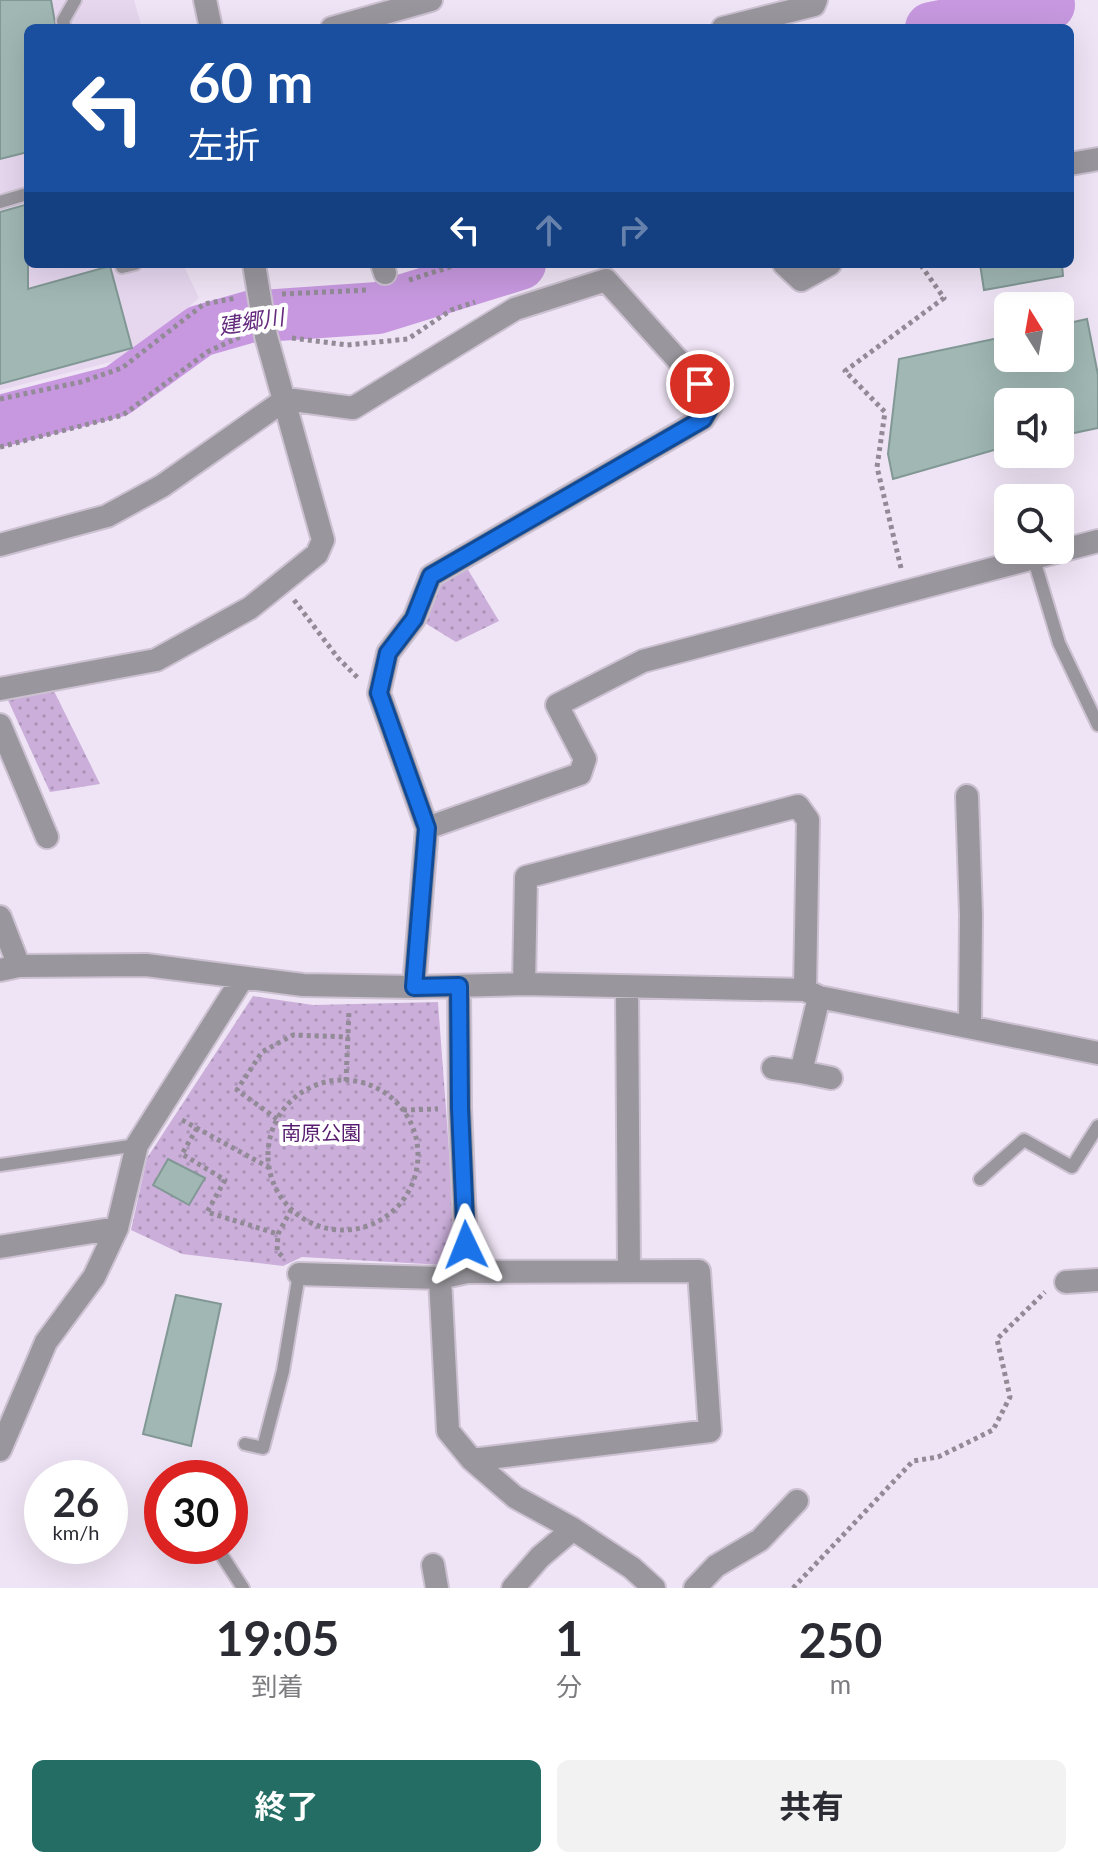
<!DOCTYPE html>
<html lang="ja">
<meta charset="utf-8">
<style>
body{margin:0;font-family:Lato,"Noto Sans JP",sans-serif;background:#f2f2f3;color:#2b2b33;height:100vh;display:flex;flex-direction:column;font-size:30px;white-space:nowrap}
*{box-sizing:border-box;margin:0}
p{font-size:26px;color:#7c7c81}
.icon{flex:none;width:44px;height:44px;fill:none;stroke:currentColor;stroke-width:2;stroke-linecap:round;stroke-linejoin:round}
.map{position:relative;height:1588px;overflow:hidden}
.drawer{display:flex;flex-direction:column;background:#fff;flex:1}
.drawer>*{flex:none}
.guide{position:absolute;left:24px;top:24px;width:1050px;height:244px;border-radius:12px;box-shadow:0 8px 32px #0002;background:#1a4fa0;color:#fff;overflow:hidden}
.needle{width:52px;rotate:349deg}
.tools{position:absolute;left:994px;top:292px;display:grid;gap:16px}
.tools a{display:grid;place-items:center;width:80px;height:80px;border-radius:12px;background:#fff;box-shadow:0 8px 32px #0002;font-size:40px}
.speed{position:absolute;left:24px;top:1460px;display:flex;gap:16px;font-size:40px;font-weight:700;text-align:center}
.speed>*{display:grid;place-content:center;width:104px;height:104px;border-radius:50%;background:#fff;box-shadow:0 8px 32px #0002;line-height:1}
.speed small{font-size:20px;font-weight:400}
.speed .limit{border:12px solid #d22;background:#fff;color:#111}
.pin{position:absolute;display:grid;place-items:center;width:68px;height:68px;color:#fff;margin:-34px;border:4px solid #fff;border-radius:50%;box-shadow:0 2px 8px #0007}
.me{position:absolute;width:88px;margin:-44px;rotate:358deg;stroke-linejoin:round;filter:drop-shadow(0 0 6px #0008)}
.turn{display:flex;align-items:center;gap:28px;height:168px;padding:0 32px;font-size:36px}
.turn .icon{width:104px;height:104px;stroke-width:2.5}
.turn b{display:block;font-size:56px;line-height:68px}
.lanes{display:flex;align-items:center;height:76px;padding:0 32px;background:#0003;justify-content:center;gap:40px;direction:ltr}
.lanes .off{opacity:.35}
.eta{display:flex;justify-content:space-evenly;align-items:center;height:136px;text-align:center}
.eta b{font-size:48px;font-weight:700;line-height:56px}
.button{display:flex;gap:16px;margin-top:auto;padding:16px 32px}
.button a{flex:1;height:92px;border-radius:12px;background:#236d65;color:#fff;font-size:32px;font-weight:700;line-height:92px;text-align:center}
.button a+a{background:#f2f2f3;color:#2b2b33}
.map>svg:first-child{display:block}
.built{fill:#e6d7ef}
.park{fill:url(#park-dots)}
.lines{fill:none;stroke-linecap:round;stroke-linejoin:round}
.river{stroke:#c798df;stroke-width:52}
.building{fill:#a0b7b3;stroke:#829895;stroke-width:2}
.service-casing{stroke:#cbc1d1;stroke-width:16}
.minor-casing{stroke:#cbc1d1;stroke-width:26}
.path{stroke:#928a96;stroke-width:5;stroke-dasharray:4 4;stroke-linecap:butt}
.service{stroke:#9a969d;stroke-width:12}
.minor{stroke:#9a969d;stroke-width:22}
.route-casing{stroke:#114b97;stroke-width:20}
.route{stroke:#1a73e8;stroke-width:14}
.labels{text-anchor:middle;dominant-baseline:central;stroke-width:8;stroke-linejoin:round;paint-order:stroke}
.park-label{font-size:20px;fill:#571c6f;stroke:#fff}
.water-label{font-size:22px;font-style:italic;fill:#642b7e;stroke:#fff}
</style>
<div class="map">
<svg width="1098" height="1588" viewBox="0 0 1098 1588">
<defs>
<pattern id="park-dots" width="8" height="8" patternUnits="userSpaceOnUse" patternTransform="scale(2)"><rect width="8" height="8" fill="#cbafda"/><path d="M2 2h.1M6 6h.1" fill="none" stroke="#ad95ba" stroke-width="1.8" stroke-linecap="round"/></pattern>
</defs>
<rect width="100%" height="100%" fill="#efe4f5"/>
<!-- built -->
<path class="built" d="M0,0H134L142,28H28V264H183L199,298L139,351L119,360L0,390Z"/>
<!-- park -->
<path class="park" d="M467,568L499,621L456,642L425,623L438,584Z
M53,689L100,784L50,792L7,698Z
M253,996L313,1005L438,1002L457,1257L443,1265L302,1257L283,1266L182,1254L131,1230L147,1158Z"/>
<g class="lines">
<!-- river -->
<path class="river" d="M931,28L1049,5
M0,421L117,391L200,331L249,317L378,308L520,264"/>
</g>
<!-- building -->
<path class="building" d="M0,0H51L56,28H28V152L0,159Z
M28,204V289L110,266L132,348L0,384V212Z
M980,264H1062L1063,276L984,290Z
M1087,319L1098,375V428L1060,436V402H1008V446L893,479L888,454L899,359L1008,336V358H1060V325Z
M168,1159L205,1178L189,1205L153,1185Z
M176,1295L221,1304L191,1446L143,1434Z"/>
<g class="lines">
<defs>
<path id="service" d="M65,28L63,21L75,0
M0,202L27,194
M122,267L135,264
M1034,560L1059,643L1098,725
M0,1165L137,1145
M980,1179L1024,1140L1072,1167L1098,1126
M245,1444L263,1448L283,1371L299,1274
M221,1554L243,1588"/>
<path id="minor" d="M205,0L211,28
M332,28L431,0
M723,28L814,5L816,0
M1070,164L1098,159
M382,264L385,273
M784,264L801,280L830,264
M0,545L107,516L162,486L286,399L353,408L515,309L606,280L714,400L703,419L431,576L414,619L388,653L379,693L427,828L414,987
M0,689L156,660L250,608L317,554L323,540L266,336L254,264
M0,725L47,837
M967,796L971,915L970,1026
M427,828L580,774L585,759L557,705L643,661L1098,541
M0,917L19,966
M0,970L19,966L146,965L303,985L414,987L524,984L805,990L819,997L1098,1053
M524,984L526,877L798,806L808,820L805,990
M459,986L460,1108L467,1272
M627,987L629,1271
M819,997L801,1072L831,1078
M773,1068L801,1072
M0,1247L117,1228
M299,1274L440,1278L467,1272L699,1271L710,1431L472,1460L448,1431L440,1278
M1066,1282L1098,1280
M0,1450L46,1342L94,1277L117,1228L137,1145L242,979
M472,1460L515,1497L573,1529L632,1568L654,1588
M433,1565L437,1588
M513,1588L540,1557L573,1529
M695,1588L716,1566L760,1540L797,1501"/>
</defs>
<!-- service casing -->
<use href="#service" class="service-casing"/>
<!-- minor casing -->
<use href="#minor" class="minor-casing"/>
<!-- path -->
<path class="path" d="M409,280L459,264
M282,294L368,290
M292,338L347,345L408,339L451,310L475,302
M0,399L81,382L122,368L204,304L237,298
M0,447L123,415L207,352L242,336
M901,568L877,467L885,412L845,371L944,298L920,264
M294,600L338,658L359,679
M268 1155a75 75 0 1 1 150 0a75 75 0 1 1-150 0Z
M346,1081L349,1010
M403,1110L438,1109
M277,1119L237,1090L262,1052L293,1035L349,1037
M182,1120L268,1167
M197,1128L182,1154L225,1180L207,1212L278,1234
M282,1256L277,1251L278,1234L291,1210
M793,1588L913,1461L938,1457L993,1430L1010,1397L997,1339L1045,1292"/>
<!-- service -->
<use href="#service" class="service"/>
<!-- minor -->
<use href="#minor" class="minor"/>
</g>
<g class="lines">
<defs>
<path id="route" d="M466,1245L460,1108L459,986L414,987L427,828L379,693L388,653L414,619L431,576L703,419L714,400L700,384"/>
</defs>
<!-- route casing -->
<use href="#route" class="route-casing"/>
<!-- route -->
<use href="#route" class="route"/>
</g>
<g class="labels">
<!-- park labels -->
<g class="park-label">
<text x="321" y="1132">南原公園</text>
</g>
<!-- water labels -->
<g class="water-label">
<text transform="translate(251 321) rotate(-9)">建郷川</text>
</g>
</g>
</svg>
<div class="tools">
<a><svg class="needle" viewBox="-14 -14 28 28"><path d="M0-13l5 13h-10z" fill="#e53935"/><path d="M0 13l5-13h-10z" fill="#7c7c81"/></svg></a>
<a><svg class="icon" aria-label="sound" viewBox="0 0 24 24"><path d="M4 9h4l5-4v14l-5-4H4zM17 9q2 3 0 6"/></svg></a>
<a><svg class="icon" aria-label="search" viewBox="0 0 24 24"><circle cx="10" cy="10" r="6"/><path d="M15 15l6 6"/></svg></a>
</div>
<div class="speed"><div>26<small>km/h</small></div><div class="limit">30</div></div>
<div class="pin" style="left:700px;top:384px;background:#d93025"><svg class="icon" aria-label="arrive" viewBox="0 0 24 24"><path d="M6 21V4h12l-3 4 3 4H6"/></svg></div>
<svg class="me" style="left:466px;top:1245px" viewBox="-20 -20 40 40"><path d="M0-17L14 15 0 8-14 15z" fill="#1a73e8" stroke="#fff" stroke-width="4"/></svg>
<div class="guide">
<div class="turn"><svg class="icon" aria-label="left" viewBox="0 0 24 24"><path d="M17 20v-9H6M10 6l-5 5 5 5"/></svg><div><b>60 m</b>左折</div></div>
<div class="lanes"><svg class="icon" aria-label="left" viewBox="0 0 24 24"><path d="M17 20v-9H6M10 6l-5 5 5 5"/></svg><svg class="icon off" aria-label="ahead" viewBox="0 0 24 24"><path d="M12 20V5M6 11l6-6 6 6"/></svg><svg class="icon off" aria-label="right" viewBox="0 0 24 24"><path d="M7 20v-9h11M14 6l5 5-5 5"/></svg></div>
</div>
</div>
<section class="drawer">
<div class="eta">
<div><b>19:05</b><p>到着</p></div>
<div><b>1</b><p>分</p></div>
<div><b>250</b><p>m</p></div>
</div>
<div class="button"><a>終了</a><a>共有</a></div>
</section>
